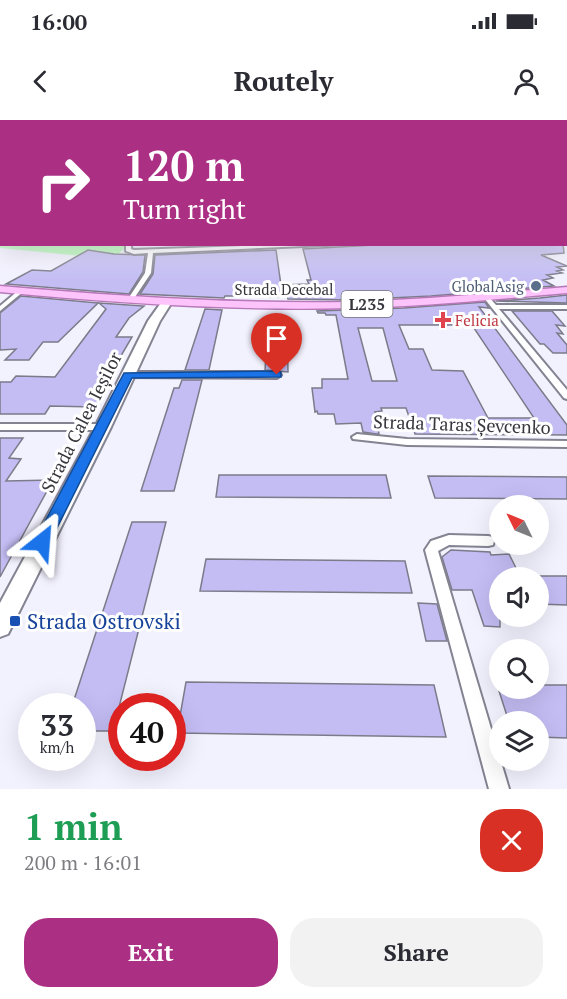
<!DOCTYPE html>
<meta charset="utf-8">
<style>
body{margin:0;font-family:"PT Serif",serif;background:#f2f2f3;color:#2b2b33;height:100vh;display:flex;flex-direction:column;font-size:22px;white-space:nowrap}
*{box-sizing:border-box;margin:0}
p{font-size:20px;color:#7c7c81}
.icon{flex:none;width:33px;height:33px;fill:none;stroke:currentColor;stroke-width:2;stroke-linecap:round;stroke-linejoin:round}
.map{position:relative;height:669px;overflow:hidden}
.sheet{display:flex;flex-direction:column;background:#fff;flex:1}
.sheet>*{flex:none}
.guide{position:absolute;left:0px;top:0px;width:567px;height:126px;box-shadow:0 6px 24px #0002;background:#ab3084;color:#fff;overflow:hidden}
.needle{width:39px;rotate:313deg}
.controls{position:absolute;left:489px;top:375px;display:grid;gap:12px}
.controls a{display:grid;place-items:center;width:60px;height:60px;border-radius:50%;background:#fff;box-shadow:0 6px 24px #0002;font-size:30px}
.speed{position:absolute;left:18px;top:573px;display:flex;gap:12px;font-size:30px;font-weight:700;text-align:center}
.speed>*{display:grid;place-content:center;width:78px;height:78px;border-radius:50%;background:#fff;box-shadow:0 6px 24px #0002;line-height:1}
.speed small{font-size:15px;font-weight:400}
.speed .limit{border:9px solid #d22;background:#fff;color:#111}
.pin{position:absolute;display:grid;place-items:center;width:51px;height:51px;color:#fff;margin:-62px -26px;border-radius:50% 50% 50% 0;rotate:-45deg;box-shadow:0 0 6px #0007}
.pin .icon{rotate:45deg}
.me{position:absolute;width:66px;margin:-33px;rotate:28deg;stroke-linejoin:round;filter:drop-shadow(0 0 4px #0008)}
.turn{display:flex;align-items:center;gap:21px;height:126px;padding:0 24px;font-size:27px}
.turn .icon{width:78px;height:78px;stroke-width:2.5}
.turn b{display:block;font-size:42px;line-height:51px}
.round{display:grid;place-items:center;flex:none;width:63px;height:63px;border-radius:24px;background:#f2f2f3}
.head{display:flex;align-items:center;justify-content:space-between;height:102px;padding:0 24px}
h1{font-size:36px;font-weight:600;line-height:45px;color:#1e9e55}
.cta{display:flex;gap:12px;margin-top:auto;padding:12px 24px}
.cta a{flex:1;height:69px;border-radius:24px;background:#ab3084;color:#fff;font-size:24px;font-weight:600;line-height:69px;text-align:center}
.cta a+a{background:#f2f2f3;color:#2b2b33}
.status{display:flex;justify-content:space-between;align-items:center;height:42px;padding:0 30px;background:#fff;direction:ltr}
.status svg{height:16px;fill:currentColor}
header{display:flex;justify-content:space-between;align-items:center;height:78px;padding:0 24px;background:#fff;font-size:27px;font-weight:600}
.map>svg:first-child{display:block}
.green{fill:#b3f9b4}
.building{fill:#c3bdf4;stroke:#7c7b89;stroke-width:1.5;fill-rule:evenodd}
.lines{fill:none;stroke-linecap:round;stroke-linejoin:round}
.street-casing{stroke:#848391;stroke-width:4}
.secondary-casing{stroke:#848391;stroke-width:4}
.primary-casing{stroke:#b679b8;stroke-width:3}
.street{fill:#fff;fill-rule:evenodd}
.secondary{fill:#fff;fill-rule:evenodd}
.primary{fill:#fdc4fc;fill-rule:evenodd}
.route{fill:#1a73e8;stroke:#114b97;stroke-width:1.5}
.service-dot{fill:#5c6f8a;stroke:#fff;stroke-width:2}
.health-dot{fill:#e0444e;stroke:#fff;stroke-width:2}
.transit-dot{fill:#1a4fb4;stroke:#fff;stroke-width:2}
.labels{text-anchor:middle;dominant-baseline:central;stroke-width:6;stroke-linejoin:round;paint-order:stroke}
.far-service-label{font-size:15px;fill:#4e5e75;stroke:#fff;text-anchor:end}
.far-street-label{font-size:15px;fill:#37363d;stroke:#fff}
.far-health-label{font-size:15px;fill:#be3a42;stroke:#fff;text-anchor:start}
.shield{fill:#fff;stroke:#737277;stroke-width:1.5}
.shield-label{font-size:16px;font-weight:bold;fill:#37363d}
.street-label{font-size:18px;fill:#37363d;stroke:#fff}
.near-transit-label{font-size:21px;fill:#164399;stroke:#fff;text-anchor:start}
</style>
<div class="status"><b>16:00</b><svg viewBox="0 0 49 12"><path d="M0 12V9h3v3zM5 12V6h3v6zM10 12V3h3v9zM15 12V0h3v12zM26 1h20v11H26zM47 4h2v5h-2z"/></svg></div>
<header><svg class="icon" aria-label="back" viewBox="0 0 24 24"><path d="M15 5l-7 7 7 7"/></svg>Routely<svg class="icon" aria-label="person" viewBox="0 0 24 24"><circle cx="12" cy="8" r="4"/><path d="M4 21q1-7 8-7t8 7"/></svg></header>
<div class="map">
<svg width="567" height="669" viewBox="0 0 567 669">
<rect width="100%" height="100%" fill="#f2f1fe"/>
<!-- green -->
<path class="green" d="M0,68L2,124H126V127L113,139L0,128Z"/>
<!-- building -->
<path class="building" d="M393,124H563L564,133L541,135L567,146L557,147L563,150L557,151L562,153L547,155L553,158L543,160L554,166L431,176L349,180L288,179L287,176L267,177L266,168L245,169L244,176H225L224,178L140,174L153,154L155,135L276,130L281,165L309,164L307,160H311L303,129Z
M88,130L114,134L145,135L143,152L129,174L6,164L32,150L51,151Z
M567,175V183L496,181L540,178Z
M21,176L98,183L58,222H43L29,240H5L16,229L0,230V193Z
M485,182L489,188L479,187L567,305V315L415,314L406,288H381L382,291L375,292L379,314H376L363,312L361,303L336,304L334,294H318L317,291L315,292L312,268H322V259H348L336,195H326L325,193H318L317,191L404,188ZM399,205H472L534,298H488L463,251L432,250L423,229H409ZM358,208H383L397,261H372Z
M99,183L144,186L129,198L116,217H132L108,258H110L95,287L50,286L45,294H0V262H11L16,256L55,257L106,189Z
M205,189L222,190L209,250H185Z
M512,191H552L565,206L556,205L563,214L557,213L567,225V233H553L544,224H540Z
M268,204H287L288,252L265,250Z
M182,260H202L174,371H141L174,268H179Z
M0,318H23L9,338L21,339L6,361L53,360L0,457Z
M219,355H386L391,378L216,377Z
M428,356L567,357V379L435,378Z
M132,402H166L113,611H82V586H72Z
M451,430L490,432L491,435L509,434L521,458H500V507L484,506L472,470H452L442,437Z
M206,439L405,441L412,473L200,471Z
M538,456H567V485L538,484Z
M418,483L437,484L447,521H426Z
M186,562L434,565L446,617L177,613Z
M538,565H567V618L538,617V602H509L498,568H538Z"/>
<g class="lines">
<defs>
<path id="street" d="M566,68H567V70H566Z
M126,124H131V129L134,130L293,124H349L153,133L151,153L133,180L131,181L128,179L145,153L148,133L134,134L126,131Z
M19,170L24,171L0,191V186Z
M484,176H488L496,185H567V189H499L567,270V279L564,278L484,178Z
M128,252H277L281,255L277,258L125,257V253Z
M0,304H103L108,307L103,310H0Z
M357,314L407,319L567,321V327L407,325L353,319L352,317Z
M449,415L488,416L493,417L494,421L493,425L488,426L449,425L438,431L509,669H489L425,430L431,421Z"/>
<path id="secondary" d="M163,180L172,182L160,201L111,307L8,514L0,517V483L95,307L148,201Z"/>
<path id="primary" d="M0,166C116,176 233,184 349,182C422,180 495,173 567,167V173C495,179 422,187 349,188C233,191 116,183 0,172Z"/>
</defs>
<!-- street casing -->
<use href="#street" class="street-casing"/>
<!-- secondary casing -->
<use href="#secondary" class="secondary-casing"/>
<!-- primary casing -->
<use href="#primary" class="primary-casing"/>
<!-- street -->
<use href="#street" class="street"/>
<!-- secondary -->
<use href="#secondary" class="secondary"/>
<!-- primary -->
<use href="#primary" class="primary"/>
</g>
<!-- sky -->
<linearGradient id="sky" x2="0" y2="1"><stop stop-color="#95c7ee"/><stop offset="0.42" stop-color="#f9f9ff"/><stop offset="1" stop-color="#f9f9ff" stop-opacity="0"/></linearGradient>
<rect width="567" height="161" fill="url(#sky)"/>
<!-- route -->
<path class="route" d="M277,251L281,252V257L132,258L48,426L42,428L36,426L34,422L124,253Z"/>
<!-- markers -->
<circle class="service-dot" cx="536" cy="166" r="6"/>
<path class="health-dot" d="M440 191h6v6h6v6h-6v6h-6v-6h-6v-6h6z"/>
<rect class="transit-dot" x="9" y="495" width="12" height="12" rx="3"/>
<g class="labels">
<!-- far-service labels -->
<g class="far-service-label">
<text x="524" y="166">GlobalAsig</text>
</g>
<!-- far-street labels -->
<g class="far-street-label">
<text x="284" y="169">Strada Decebal</text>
</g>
<!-- far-health labels -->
<g class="far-health-label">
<text x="455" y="200">Felicia</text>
</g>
<!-- shield labels -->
<rect class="shield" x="341.5" y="171" width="51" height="26" rx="4.5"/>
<g class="shield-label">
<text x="367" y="184">L235</text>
</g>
<!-- street labels -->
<g class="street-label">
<text transform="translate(81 302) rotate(-63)">Strada Calea Ieșilor</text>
<text transform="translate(462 304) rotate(2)">Strada Taras Șevcenko</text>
</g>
<!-- near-transit labels -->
<g class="near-transit-label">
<text x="27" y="501">Strada Ostrovski</text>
</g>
</g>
</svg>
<div class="controls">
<a><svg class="needle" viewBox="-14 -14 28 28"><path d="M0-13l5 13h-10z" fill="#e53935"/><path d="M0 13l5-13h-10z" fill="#7c7c81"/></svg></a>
<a><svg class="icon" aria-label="sound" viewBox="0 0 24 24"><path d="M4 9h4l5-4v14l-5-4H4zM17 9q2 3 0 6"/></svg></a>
<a><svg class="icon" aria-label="search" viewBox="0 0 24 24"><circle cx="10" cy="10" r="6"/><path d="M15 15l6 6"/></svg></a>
<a><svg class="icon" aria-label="layers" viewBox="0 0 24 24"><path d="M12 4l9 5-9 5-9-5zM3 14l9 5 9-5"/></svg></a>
</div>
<div class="speed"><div>33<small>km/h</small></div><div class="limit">40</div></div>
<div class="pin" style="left:277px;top:255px;background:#d93025"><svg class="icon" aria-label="arrive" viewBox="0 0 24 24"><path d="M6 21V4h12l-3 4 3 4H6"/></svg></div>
<svg class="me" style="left:42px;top:422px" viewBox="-20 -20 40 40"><path d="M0-17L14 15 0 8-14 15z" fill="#1a73e8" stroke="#fff" stroke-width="4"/></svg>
<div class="guide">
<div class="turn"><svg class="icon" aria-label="right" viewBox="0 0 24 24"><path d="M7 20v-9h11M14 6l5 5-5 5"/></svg><div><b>120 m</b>Turn right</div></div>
</div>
</div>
<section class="sheet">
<div class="head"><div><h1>1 min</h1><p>200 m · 16:01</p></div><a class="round" style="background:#d93025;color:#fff"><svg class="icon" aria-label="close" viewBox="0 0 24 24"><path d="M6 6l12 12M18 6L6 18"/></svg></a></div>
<div class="cta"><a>Exit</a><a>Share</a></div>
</section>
